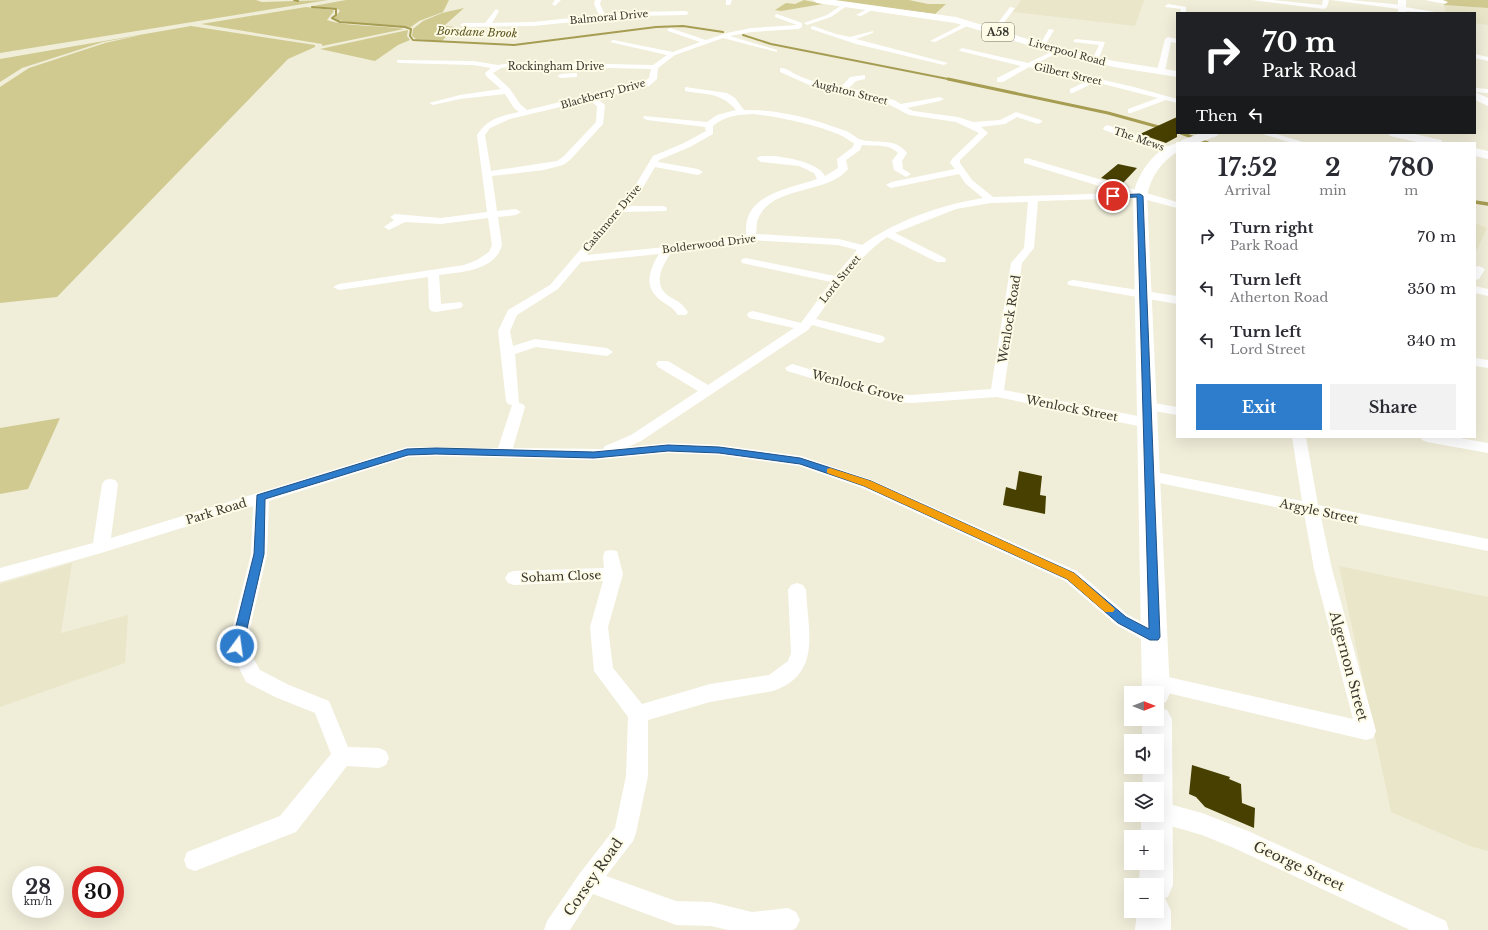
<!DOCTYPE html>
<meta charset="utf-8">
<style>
body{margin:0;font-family:"Libre Baskerville",serif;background:#f2f2f3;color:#2b2b33;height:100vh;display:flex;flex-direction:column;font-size:15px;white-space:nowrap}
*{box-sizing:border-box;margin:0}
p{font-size:13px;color:#7c7c81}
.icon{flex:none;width:22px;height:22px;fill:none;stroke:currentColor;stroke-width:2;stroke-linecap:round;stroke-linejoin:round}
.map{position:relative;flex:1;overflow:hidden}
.sheet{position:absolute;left:1176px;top:142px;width:300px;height:296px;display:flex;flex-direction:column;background:#fff;border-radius:0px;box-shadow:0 4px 16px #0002}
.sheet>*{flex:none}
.top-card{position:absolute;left:1176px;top:12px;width:300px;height:122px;border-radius:0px;box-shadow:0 4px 16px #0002;background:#202124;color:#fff;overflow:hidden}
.needle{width:26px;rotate:90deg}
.controls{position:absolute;left:1124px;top:686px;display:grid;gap:8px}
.controls a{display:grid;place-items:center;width:40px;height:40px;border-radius:0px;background:#fff;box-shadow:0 4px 16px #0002;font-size:20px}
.speed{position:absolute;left:12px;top:866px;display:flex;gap:8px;font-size:20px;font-weight:700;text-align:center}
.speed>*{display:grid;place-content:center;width:52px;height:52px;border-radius:50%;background:#fff;box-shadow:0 4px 16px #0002;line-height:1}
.speed small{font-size:10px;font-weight:400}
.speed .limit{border:6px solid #d22;background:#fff;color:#111}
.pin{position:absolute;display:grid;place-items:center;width:34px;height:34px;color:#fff;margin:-17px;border:2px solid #fff;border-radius:50%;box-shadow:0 1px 4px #0007}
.me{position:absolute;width:44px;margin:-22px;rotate:14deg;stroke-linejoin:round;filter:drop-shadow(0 0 3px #0008)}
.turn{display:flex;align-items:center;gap:14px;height:84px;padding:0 20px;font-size:18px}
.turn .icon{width:52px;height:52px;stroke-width:2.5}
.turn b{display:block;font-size:28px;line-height:34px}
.then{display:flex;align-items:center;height:38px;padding:0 20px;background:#0003;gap:8px;font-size:15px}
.eta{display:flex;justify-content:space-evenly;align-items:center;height:68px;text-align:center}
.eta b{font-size:24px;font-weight:700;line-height:28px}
.primary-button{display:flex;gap:8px;margin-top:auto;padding:8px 20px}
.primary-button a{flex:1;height:46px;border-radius:0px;background:#2e7ccc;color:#fff;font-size:16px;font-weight:700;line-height:46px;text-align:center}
.primary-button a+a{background:#f2f2f3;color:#2b2b33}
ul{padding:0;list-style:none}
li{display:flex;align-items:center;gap:12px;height:52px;padding:0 20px}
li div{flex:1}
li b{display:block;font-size:15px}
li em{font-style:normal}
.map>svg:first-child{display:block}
.built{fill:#e9e6c9}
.green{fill:#d0ca91}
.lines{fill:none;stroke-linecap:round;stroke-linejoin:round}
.stream-far2{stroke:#a69d53;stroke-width:2}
.stream-far1{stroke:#a69d53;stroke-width:3}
.stream{stroke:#a69d53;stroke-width:3.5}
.building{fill:#484001}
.minor{fill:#fff;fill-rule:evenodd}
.secondary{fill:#fff;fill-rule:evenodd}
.primary{fill:#fff;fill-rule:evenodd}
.trunk{fill:#fff;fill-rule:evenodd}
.route{fill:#2e7ccc;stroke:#1e5185}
.slow{fill:#f59e0b}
.labels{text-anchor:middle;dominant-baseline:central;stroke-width:4;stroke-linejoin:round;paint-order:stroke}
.far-street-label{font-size:10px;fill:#393830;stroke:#fefbe6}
.far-water-label{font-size:11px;font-style:italic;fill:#5b541d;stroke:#fefbe6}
.shield{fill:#fefbe6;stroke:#747267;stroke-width:1}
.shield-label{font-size:11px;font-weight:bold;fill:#393830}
.street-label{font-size:12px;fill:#393830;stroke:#fefbe6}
.near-street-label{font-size:14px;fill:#393830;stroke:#fefbe6}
</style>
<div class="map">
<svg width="1488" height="930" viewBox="0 0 1488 930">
<rect width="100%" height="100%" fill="#f0eed9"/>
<!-- built -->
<path class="built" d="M1021,0H1144L1135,26L1013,12Z
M1444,5L1488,8V25L1475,23V13H1446Z
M1475,223L1487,228L1475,254Z
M72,563L61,633L128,615L125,663L0,707V584Z
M1339,566L1488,597V851L1470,846L1391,812Z"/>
<!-- green -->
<path class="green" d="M0,0H256L262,2L328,0L0,53Z
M346,0H449L443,12L419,21L411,27C397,25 341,24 334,18L340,11L338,9L313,6Z
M804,0L823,4L781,11L775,10L786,3L795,4Z
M825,0H909L928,4H946L935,14Z
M1442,0H1488V8L1444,5Z
M306,7L332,10L334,11L327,20C347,27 381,25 404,29L322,46V44L201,24Z
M464,8L444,26L455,27L442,41L416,39L412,36L413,29L423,21L442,13Z
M191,26L315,45V47L288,59L57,297L0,303V87L29,68L105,43L141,35L103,42L22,68L0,82V59Z
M408,30L407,36L410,40L398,45L375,61L320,49Z
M60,418L28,489L0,494V428Z"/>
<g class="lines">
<!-- stream-far2 -->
<path class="stream-far2" d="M294,0L298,1
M312,7L336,9V15L332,18L340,22L405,27L411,29L410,36L413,40L514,45L656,27L683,26L723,32
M743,35L771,44L953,80"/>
<!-- stream-far1 -->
<path class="stream-far1" d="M948,79L1108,113L1177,132
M1181,133L1208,143"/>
<!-- stream -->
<path class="stream" d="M1475,202L1488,204"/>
</g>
<!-- building -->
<path class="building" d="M1177,117V137L1166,143L1140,134Z
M1118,164L1137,168L1122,184L1101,178Z
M1019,471L1042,476L1040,495L1046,496L1045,514L1003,505L1006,487L1016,490Z
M1192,765L1230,777L1229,779L1241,784L1242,803L1255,808L1254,828L1205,807L1196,797L1189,794Z"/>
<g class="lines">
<!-- minor -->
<path class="minor" d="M555,0H561L555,6L552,4Z
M595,0H601L600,4L605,15L632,12L686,11L689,13L686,15L632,16L533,26L463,27L460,25L463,23H485L496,9L499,11L492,23L533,22L599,15L594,4Z
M726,0H732L730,5H726Z
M1252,0H1272L1322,5L1323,0H1329L1327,7L1324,9Z
M1331,0H1351L1402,5L1405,7L1441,13L1402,11L1399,9Z
M1425,0H1443L1448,2L1445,4Z
M843,4L848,5L831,17L807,25L804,23L827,15Z
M1168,4L1186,7V13H1180L1181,9L1166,7L1165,6Z
M1010,7L1015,8L997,32H993L992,31Z
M869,8L874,9L861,16L856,15Z
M777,14L802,23V27L799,29L751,32L730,36L777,50V52L723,38L675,55L658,68L657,79L649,86L596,98L605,105L603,124L570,160L563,165L544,170L492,176L497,211L516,209L521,212L516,215L498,217L502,245C495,271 461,272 439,275L441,304L461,302L463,305L461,308L435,312L431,311L429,308L428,277L339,290L333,287L339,284L464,265L477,260L489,252L492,245L488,218L441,224L405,222L389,230L384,227L394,220L390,217L395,214L441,218L487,212L477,135C488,118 501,116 519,112L514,108L505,94L460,99L433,105L429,103L460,95L501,89L486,76L485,73L491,68L473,65L399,63L397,62V60L473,61L498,65L519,62L653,65L667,55L610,42L613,40L673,52L700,42L668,31L667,30L670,28L706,40L727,33L751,28L797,25L775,17V15ZM515,66H519L651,69L649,78L643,82L527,110L520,104L510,89L493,73L501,68ZM589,100L597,106L596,122L564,156L557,161L491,171L485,135L490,128L510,119Z
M969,21L972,23L971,24L935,42L930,41Z
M813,26L836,34L850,37L873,31V33L856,39L948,63L944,65L856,44L811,29V27Z
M1049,29L1054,30L1044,47H1040L1039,46Z
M1168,37L1177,39V43L1171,42L1165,71L1161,73L1157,71L1165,39Z
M1076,39L1105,42L1098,61L1092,60L1099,45L1074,42L1073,41Z
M962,48L1028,63L1055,50H1059V52L1035,64L1134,87L1177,99V103L1166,100L1131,113H1128V109L1158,98L1095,82L1073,93H1070V89L1087,81L1029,67L1003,82H997V78L1021,66L960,51L959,50Z
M1475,54L1488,57V61L1475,58Z
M780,68C786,68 790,71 795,74C811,82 825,84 842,86L850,77L865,75V79L856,81L849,88L894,100L901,104L940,97L944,99L940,101L907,108L913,111L958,117L973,122L1000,120L1016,112L1041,120L1042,122L1038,124L1017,117L1005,124L981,127L988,133L960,160V163L972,180L993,197L1122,193L1024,163V159L1027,158L1177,202V208L1140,198L1038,201L1034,248L1022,263L1004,390L1148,418L1153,420L1155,423L1153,426L1148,428L997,397L912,403L893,402L787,371L785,368L792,364L894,394L912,395L991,389L1011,263L1024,248L1028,202L991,203L956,209L895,233L945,258L946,260L945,262H937L887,237C855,260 839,287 816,319L883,336L885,339L883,342L879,343L812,325L808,330L641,441L628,447L668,443L719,445L801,456L872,480L1077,571L1128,615L1161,632L1163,637L1161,642L1154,645L1147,642L1116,625L1065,581L862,488L799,466L719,455L668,453L594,460L436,456L408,457L269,501L267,554L246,646L260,670L289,685L329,701L348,747L379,748L386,751L389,758L386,765L379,768L347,766L296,832L195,871L187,868L184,860L187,852L280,816L331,754L315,713L275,697L246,682L228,646L251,554L253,506L101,553L0,582V568L93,543L102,484L105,480L110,479L115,480L118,484L111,538L407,447L498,448L512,405L508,404L506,401L498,331L508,310L550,285L635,186L653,156L684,143L706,131L705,127L647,120L643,118L644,116L707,122L717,115L736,110C721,92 706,95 685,91V87L727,93L735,98L744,110C778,109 814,119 846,131C851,133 855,137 859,139C877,145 894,136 907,153L902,161L903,169L911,174L906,177L894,170L892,161L898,153C888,143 876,147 862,145L860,150L846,160L848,169C827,195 771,185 758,219C756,223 757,229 756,234L839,239L862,245C897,220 941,205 983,198L966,184L959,174L891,188L886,185L891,182L955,169L950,163L952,159L979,133L956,122L909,115L888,104L841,90L831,91L814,87L780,72ZM754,114C784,118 813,124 840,135C845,137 849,141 854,143L853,147L837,159L838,168L825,176C818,161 773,153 758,157L757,159L761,162L799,166L814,173L817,179C793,188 756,191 747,220C746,224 746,230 746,235L695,244L587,255L623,212L666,211L667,209L666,207L662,206H628L642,189L655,167L698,175L703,172L698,169L658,162L659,160L690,147L713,134V126C726,115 738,115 754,114ZM751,240L838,245L857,250L835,276L746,258L742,259L741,261L742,263L831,282L801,323L753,311L749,312L747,315L749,318L794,328L708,385L668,361H658L656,364L658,367L698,391L631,435L605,446L603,449L513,448L525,407L523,404L519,403L515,354L536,347L607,356L613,352L607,348L535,339L513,346L510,331L517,315L558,289L581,262L659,254C650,268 643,286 659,299C666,305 672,306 678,315H686L688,312C679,299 676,302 666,294C653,282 663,264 671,253L730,245Z
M574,73H577V77L561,78L557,76L561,74Z
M1475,88L1488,89V93L1475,92Z
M1107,125L1173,148L1174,150L1173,152H1167L1104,130L1103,128Z
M1259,133H1273L1306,143H1292Z
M1479,266L1485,269L1479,279L1475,280V267Z
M1073,280L1177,296V304L1069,285L1067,283L1069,281Z
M1475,286L1488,289V296L1475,293Z
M1475,358L1488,360V368L1475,366Z
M1148,402L1177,407V415L1143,409L1141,406L1143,403Z
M1292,437H1306L1318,505L1488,539V551L1321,517L1332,569L1376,731L1373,738L1366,740L1155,690L1148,688L1145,682L1148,676L1155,674L1353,719L1314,569L1304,513L1150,481L1145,480L1142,476L1145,472L1150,471L1302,501Z
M1420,437H1454L1488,443V453L1427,442L1422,440Z
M611,550L617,551L623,574L608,627L613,668L642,704L710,684L769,675L788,661L791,653L788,590L791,585L797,583L803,585L806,590C808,632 822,674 773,691L710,702L648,720V776L636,833L633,841L606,876L676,901L711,902L752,912L788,908L796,912L800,920L796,928L793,930H728L711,926L676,925L593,894L570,930H544L547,921L580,873L615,828L626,776L628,717L594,671L590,627L603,581L514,585L508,583L505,578L508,573L514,571L604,568L603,556L605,551Z
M1158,801L1202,813L1248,831L1446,921L1449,930H1410L1234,848L1202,835L1150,820L1148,815H1157Z"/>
<!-- secondary -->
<path class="secondary" d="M1475,92L1488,98V106L1475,100Z"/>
<!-- primary -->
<path class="primary" d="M813,0H835L956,17L1060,49L1114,61L1177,71V77L1114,67L1057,54L955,23L817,3Z"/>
<!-- trunk -->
<path class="trunk" d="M1398,0H1406V13H1398Z
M1201,133H1219L1217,136L1198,143H1180L1182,140Z
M1388,133H1410L1441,140L1443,143H1421L1390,136Z
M1177,143V152C1161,162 1151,177 1147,195L1170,693L1166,702L1157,705V693H1142L1133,195C1138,173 1154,149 1177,143Z
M1475,148L1488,151V159L1475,156Z
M1157,706L1167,710L1172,719L1173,885L1168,897L1165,898L1171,911V930H1135L1137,911H1157V885H1139L1140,863H1157V837H1141V815H1157V789H1142L1143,767H1157V741H1142V719H1157Z"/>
</g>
<!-- route -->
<path class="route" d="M1140,194L1143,196L1160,637L1158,640H1150L1118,623L1067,579L864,486L800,464L719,453L668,451L594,458L436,454L408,455L265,499L264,554L243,646L241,649H233L231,646L254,554L257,495L407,449L436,448L594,452L668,445L719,447L800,458L871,481L1074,573L1126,617L1149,629L1137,197L1113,198L1110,196L1113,195Z"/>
<!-- slow -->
<path class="slow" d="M830,468L871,481L1074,573L1115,609L1113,612H1105L1067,579L864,486L827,473V469Z"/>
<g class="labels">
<!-- far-street labels -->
<g class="far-street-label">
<text transform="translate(609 17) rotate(-5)">Balmoral Drive</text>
<text transform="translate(1067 52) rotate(15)">Liverpool Road</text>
<text x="556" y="66">Rockingham Drive</text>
<text transform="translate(1068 74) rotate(13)">Gilbert Street</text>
<text transform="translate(850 92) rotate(14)">Aughton Street</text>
<text transform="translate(603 94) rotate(-15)">Blackberry Drive</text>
<text transform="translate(1139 139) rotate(19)">The Mews</text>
<text transform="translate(612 218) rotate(-50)">Cashmore Drive</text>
<text transform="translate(709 244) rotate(-7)">Bolderwood Drive</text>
<text transform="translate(840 279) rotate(-51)">Lord Street</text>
</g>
<!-- far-water labels -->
<g class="far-water-label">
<text transform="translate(477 32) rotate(2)">Borsdane Brook</text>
</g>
<!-- shield labels -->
<rect class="shield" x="982" y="23" width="32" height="18" rx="3"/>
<g class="shield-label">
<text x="998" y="32">A58</text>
</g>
<!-- street labels -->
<g class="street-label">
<text transform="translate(1009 319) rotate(-81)">Wenlock Road</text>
<text transform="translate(858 386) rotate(15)">Wenlock Grove</text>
<text transform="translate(1072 408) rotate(11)">Wenlock Street</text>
<text transform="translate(216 511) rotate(-17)">Park Road</text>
<text transform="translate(1319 511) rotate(12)">Argyle Street</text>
<text transform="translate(561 576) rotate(-2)">Soham Close</text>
</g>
<!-- near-street labels -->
<g class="near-street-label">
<text transform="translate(1349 666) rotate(75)">Algernon Street</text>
<text transform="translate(1299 866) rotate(25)">George Street</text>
<text transform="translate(593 877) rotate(-55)">Corsey Road</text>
</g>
</g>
</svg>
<div class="controls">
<a><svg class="needle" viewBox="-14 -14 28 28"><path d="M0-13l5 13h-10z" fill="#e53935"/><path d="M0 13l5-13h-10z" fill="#7c7c81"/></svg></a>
<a><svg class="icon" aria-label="sound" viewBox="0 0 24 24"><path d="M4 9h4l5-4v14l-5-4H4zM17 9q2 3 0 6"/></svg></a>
<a><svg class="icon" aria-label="layers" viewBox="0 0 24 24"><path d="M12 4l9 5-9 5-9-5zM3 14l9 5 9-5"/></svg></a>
<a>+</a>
<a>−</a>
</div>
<div class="speed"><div>28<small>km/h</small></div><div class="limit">30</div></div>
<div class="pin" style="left:1113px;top:196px;background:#d93025"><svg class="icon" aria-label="arrive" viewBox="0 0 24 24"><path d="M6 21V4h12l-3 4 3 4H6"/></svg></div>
<svg class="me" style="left:237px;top:646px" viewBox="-20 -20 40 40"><circle r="17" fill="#2e7ccc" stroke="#fff" stroke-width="3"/><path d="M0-11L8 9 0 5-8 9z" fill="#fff"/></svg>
<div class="top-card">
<div class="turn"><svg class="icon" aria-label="right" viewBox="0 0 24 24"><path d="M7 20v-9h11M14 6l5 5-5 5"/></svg><div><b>70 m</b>Park Road</div></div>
<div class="then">Then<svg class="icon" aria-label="left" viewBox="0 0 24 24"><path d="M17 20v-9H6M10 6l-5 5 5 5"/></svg></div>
</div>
<section class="sheet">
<div class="eta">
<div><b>17:52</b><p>Arrival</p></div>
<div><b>2</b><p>min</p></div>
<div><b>780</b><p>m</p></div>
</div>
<ul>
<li><svg class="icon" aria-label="right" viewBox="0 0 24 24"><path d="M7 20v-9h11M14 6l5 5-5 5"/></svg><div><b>Turn right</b><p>Park Road</p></div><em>70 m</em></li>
<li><svg class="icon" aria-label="left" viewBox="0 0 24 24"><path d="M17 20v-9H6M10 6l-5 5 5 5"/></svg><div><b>Turn left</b><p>Atherton Road</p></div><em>350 m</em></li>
<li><svg class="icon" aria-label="left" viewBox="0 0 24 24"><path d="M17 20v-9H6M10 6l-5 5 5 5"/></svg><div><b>Turn left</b><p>Lord Street</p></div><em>340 m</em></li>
</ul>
<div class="primary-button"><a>Exit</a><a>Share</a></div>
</section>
</div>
